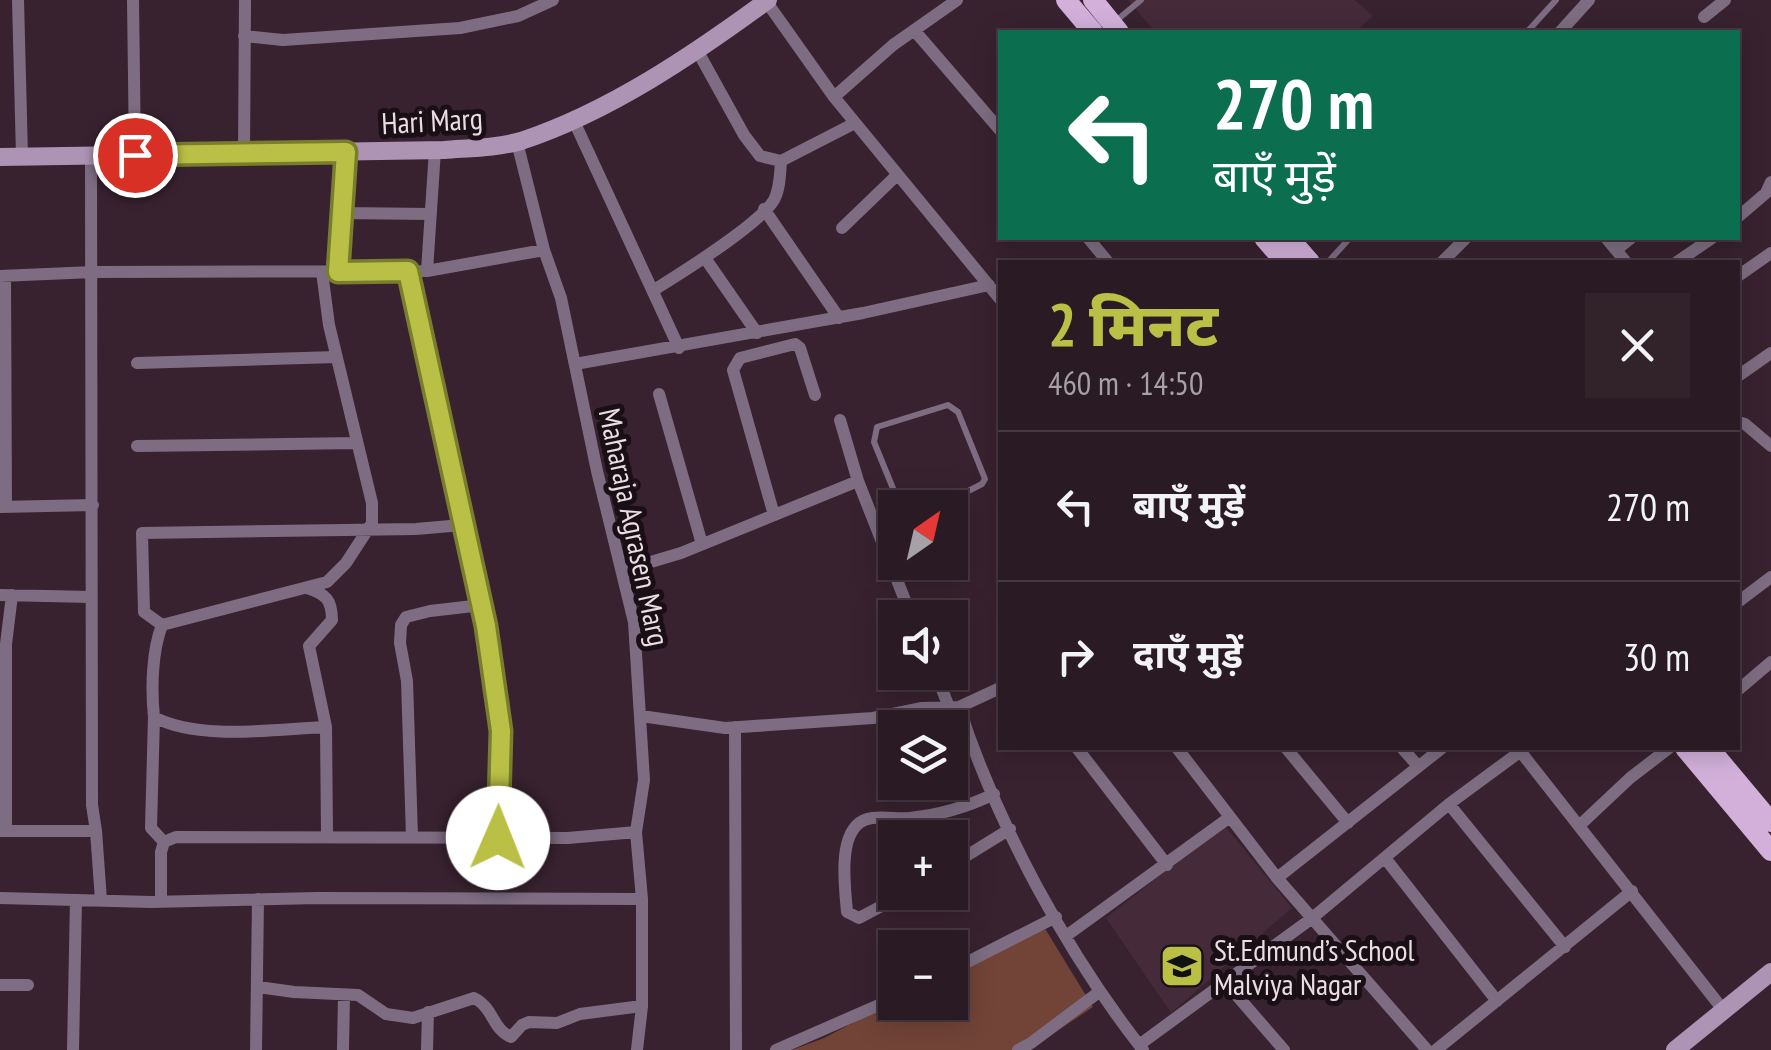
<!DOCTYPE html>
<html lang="hi">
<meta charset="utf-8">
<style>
body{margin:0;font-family:"PT Sans Narrow","Noto Sans Devanagari",sans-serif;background:#32232b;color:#f1f3f6;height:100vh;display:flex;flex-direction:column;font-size:38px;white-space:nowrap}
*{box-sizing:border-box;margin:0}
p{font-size:32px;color:#a5a1a6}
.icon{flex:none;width:55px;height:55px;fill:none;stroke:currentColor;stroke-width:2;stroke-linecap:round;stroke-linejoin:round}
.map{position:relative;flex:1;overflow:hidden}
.details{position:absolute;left:998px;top:260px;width:742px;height:490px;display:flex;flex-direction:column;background:#2a1a23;border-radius:0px;box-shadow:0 5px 25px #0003,0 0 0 2px #463841}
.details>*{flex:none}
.top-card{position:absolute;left:998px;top:30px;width:742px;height:210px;border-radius:0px;box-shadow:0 5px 25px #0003,0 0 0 2px #463841;background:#0b6e4f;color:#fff;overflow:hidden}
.needle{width:65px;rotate:34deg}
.buttons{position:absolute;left:878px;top:490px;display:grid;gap:20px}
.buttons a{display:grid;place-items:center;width:90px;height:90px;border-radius:0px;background:#2a1a23;box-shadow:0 5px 25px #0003,0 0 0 2px #463841;font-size:50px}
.pin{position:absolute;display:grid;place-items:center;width:85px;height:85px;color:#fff;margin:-42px;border:5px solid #fff;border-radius:50%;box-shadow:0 2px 10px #0007}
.me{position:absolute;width:110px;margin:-55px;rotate:1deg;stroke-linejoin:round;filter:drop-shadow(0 0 8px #0008)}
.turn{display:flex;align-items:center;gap:35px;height:210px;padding:0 50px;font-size:45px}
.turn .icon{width:130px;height:130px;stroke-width:2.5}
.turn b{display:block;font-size:70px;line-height:85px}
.round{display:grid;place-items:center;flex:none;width:105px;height:105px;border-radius:0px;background:#32232b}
.head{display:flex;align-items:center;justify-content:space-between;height:170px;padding:0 50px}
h1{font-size:60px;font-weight:800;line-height:75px;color:#bac045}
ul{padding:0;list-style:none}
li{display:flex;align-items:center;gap:30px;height:150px;padding:0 50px;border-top:2px solid #463841}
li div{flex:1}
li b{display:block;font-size:38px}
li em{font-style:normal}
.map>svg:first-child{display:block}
.built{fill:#452a3a}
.green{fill:#724438}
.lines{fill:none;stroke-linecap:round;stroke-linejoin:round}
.lane{stroke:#7e6d82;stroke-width:6}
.street{stroke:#7e6d82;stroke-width:12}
.secondary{stroke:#ad93b4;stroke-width:18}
.primary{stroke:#d2b0da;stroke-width:20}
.route-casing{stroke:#797d2d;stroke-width:25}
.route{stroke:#bac045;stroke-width:18}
.labels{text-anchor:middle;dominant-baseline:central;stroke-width:10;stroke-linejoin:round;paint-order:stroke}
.street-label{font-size:30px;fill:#ecdde5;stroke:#190f15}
.poi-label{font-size:30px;fill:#ecdde5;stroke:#190f15;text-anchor:start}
</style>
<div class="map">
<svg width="1771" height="1050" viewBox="0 0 1771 1050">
<rect width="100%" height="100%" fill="#38222f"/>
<!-- built -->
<path class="built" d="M1128,0H1355L1373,16L1355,32H1155Z
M1224,825L1292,908L1171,1013L1106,918Z"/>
<!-- green -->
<path class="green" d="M1041,922L1093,1007L1029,1050H792L824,1038L895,1001L950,1002V972Z"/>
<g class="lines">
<!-- lane -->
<path class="lane" d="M1117,20L1141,0
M1527,32L1556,0
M1328,262L1350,238
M901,508L874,442L877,427L948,405L958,412L985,479L982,484L935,508
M880,535L895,527"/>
<!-- street -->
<path class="street" d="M18,0L22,156
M133,0L135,155
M766,1L834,97L1000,299
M1704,17L1725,0
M914,30L1000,130
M1560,32L1589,0
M244,36L283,40L460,28L518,16L553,0
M697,50L744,135L760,156L781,161L855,123
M834,97L893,45L957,0
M573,119L679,348
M517,142L544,250L561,298L597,471L634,622L644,780L636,832L642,899V1006L637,1050
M244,155L245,0
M764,209L839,318
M342,213L429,214
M1738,217L1766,193L1771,182
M842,228L897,175
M1088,238L1108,262
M1606,238L1626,262
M1616,250L1631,238
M705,258L757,333
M1442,262L1466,238
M1677,262L1712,238
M407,271L487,626L501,731L498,838
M427,271L435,150
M322,272L329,325L372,503V523L346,563L327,582L162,625C152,651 151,689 154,717C199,741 275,729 326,727
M338,272L346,152
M0,276L93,272L427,271L544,250
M5,276L6,507
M1738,276L1771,253
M654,290C681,273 759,225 774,200C780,189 780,174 781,161
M137,363L336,357
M575,364L863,313L989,285
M1738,376L1771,353
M659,394L702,544
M840,420L858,481L912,618
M1738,422L1745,424L1771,446
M137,446L357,443
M0,507L93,505
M774,515L733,370L740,358L795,344L800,348L815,395
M624,570L681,553L858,481
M307,588C326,594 332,600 332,620L309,646L326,727L327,835
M0,595L91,597
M1738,602L1771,577
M162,625L144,612L142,533L416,529L462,525
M935,672L949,707
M1738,690L1771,662
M959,707C998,826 1066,952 1143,1050
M641,716L725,728L873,718L922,708L959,707L1000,688
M154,717L151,828L164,842
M735,727L736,1050
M1077,748L1167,865
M1177,748L1277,878L1427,1050
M1286,748L1348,823
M1402,748L1418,766
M1520,751L1724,1011
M1449,804L1565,947
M1580,825L1630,778L1669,748
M0,831H96L92,805L91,155
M6,831V644L12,595
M96,831L101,900
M412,836L407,681L400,643L401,625L406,617L430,611L482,605
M1385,858L1497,1001
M950,866L1010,829
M1277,878L1442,748
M908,892L859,918L847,912C845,888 839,844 856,826C868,812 894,820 910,818C939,815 967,807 994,794
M0,898L151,902L317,898L642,899
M161,901V852L164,842L176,837L568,838L636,832
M1066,936L1230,817
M950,971L1056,917
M1226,983L1284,1050
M0,985H28
M258,987L294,992L358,995L386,1014L413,1018L474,998C494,1008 492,1029 511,1037L522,1025L529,1022L557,1023L580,1014L642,1006
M1139,1045L1311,919L1449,804L1525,748
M73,1050L76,900
M256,1050L258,899
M343,1050L344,995
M427,1050L428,1012
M776,1050L895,998
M1018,1050L1031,1043L1099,992
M1436,1050L1632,891"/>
<!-- secondary -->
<path class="secondary" d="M0,157L444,150C469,148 497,148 521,141C609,112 693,55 768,0
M1675,1050L1771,972"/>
<!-- primary -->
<path class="primary" d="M1066,0L1093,32
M1093,0L1119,32
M1264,238L1285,262
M1289,238L1310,262
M1685,748L1771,851
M1709,748L1771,822"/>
</g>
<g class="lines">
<defs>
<path id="route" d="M135,155L346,152L338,272L408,271L486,626L501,731L498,838"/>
</defs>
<!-- route casing -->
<use href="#route" class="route-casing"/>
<!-- route -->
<use href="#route" class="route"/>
</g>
<!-- icons -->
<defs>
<symbol id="school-square" viewBox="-11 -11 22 22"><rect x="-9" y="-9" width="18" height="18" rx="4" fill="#bac045" stroke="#190f15"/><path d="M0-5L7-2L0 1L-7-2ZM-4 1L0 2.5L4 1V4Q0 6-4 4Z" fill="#111"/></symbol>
</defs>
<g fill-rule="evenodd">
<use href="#school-square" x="1157" y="941" width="50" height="50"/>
</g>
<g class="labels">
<!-- street labels -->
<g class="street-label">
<text transform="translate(432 120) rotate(-3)">Hari Marg</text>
<text transform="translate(635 527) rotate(78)">Maharaja Agrasen Marg</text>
</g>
<!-- poi labels -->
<g class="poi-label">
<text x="1214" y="949">St.Edmund’s School<tspan x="1214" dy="34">Malviya Nagar</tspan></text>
</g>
</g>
</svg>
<div class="buttons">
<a><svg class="needle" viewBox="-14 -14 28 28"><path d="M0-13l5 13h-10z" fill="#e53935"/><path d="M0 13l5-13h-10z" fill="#a5a1a6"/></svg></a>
<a><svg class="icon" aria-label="sound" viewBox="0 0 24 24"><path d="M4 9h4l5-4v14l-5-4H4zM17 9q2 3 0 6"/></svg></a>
<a><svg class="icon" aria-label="layers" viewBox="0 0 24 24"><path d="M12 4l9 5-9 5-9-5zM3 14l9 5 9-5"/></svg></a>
<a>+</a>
<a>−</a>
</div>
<div class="pin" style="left:135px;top:155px;background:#d93025"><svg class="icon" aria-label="arrive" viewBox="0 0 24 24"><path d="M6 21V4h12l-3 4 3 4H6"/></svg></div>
<svg class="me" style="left:498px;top:838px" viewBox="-20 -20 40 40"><circle r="19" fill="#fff"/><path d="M0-13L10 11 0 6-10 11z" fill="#bac045"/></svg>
<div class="top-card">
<div class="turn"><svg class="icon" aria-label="left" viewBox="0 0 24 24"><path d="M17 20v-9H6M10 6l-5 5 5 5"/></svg><div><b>270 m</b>बाएँ मुड़ें</div></div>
</div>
<section class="details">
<div class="head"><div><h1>2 मिनट</h1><p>460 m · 14:50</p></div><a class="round"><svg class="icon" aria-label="close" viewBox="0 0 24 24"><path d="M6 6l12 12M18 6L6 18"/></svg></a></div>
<ul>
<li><svg class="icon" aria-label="left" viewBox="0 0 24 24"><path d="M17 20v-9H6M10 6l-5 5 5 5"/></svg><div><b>बाएँ मुड़ें</b></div><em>270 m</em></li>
<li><svg class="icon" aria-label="right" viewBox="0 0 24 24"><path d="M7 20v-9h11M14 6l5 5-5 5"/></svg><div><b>दाएँ मुड़ें</b></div><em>30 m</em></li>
</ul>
</section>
</div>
